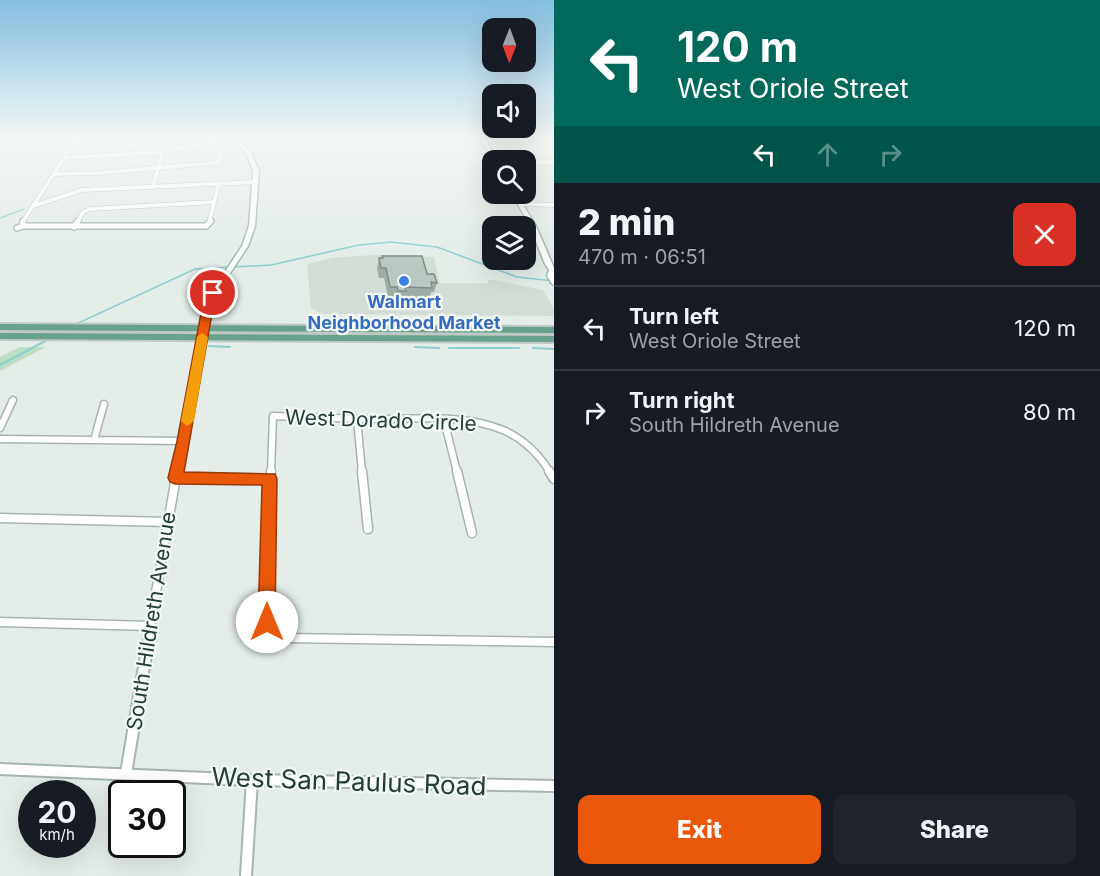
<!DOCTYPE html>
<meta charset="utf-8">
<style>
body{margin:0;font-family:Inter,sans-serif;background:#20242c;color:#f1f3f6;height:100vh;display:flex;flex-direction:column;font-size:22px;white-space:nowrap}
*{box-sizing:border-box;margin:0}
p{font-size:20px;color:#9ea1a6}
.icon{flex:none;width:33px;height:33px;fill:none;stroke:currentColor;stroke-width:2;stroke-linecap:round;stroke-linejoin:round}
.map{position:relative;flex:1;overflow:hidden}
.drawer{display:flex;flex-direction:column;background:#171b24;width:546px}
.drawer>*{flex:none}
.top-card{background:#00695c;color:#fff;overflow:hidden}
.needle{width:39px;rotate:181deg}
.fabs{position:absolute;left:482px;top:18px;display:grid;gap:12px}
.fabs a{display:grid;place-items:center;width:54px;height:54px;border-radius:12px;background:#171b24;box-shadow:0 6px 24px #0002;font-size:30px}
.speed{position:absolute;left:18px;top:780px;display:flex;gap:12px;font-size:30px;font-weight:700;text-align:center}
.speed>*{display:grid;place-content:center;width:78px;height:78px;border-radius:50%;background:#171b24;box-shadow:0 6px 24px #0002;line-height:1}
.speed small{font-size:15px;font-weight:400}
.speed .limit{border:3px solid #111;border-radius:9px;background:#fff;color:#111}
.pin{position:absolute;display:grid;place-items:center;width:51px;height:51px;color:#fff;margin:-26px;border:3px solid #fff;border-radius:50%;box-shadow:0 2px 6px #0007}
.me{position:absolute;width:66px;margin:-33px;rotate:0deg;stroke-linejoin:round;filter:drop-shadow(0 0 4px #0008)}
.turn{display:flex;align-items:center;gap:21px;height:126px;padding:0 24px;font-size:27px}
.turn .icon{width:78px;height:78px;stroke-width:2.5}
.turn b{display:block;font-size:42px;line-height:51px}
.lanes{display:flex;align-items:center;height:57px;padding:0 24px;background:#0003;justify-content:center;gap:30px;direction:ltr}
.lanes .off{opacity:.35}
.round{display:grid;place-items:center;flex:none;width:63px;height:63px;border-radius:12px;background:#20242c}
.headline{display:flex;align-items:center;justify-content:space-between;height:102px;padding:0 24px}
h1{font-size:36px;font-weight:800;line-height:45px}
.primary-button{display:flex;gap:12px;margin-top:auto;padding:12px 24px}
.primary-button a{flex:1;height:69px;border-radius:12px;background:#ea580c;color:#fff;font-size:24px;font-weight:800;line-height:69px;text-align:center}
.primary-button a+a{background:#20242c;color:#f1f3f6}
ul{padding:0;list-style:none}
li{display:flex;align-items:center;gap:18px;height:84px;padding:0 24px;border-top:2px solid #363941}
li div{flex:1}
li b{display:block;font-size:22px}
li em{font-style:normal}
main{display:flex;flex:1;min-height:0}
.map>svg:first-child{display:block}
.built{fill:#d2ddd6}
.green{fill:#bddec2}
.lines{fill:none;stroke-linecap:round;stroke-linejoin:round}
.stream-far1{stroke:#8dced1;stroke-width:1.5}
.stream{stroke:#8dced1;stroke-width:2}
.street-far4-casing{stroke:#a6b5ae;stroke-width:5}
.street-far3-casing{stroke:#a6b5ae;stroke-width:8}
.street-far2-casing{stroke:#a6b5ae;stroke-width:9}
.street-far1-casing{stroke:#a6b5ae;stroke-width:11}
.street-casing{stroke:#a6b5ae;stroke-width:14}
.secondary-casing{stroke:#a2b9ae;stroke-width:3}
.primary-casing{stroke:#c1c9c6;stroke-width:4}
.street-far4{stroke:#fff;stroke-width:4}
.street-far3{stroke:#fff;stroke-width:5}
.street-far2{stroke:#fff;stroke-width:6}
.street-far1{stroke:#fff;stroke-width:8}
.street{stroke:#fff;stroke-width:10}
.secondary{fill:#fff;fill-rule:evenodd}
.primary{fill:#69a28c;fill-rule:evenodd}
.wall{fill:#9faca5}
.building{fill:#b9c8c0;stroke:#828c86;stroke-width:1.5}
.route{fill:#ea580c;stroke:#983908;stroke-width:1.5}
.slow{fill:#f59e0b}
.shop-dot{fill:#3f7fe0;stroke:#f4f9f6;stroke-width:2}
.labels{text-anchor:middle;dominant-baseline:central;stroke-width:4.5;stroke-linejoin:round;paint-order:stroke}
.far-shop-label{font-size:18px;font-weight:bold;fill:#366cbe;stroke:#f4f9f6}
.street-label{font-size:21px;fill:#233e34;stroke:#f4f9f6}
.near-street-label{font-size:26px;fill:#233e34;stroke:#f4f9f6}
</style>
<main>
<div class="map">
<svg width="554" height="876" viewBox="0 0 554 876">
<rect width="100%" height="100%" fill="#e4ede8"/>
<!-- built -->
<path class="built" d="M373,255L434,257L440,283H488V280H494L543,290L554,309V314L553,316L322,314L311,308L307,264L332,258Z"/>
<!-- green -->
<path class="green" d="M20,347H46L0,371V357Z"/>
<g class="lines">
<!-- stream-far1 -->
<path class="stream-far1" d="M0,218L24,209
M74,325L195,269L271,265L359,245L391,242L437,247L517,277L554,281"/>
<!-- stream -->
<path class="stream" d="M209,346L230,347
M415,347L439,348
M449,348H519
M533,348L554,349
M0,365L51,338"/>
<defs>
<path id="street-far4" d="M483,139H554
M74,143L124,142L173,136
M64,158L163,152L233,138
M525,162H554
M53,174L99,173L214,163L220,161L222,157L212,143
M153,186L163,152
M521,204L554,205
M33,206L82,190L255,182
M22,223L78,136
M77,223L83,212L90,209L214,202
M209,223L219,183"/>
<path id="street-far3" d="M23,221V226
M206,226L211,221
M74,227L78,221
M17,228L23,226H206"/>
<path id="street-far2" d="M357,419L362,472
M444,420L457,472
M0,428L13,400
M0,439L184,441
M94,440L104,404
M176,472L202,338
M271,472L273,416C308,417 344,419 379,419C419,419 465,414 503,430C524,439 538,453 550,472"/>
<path id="street-far1" d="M271,471L266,614C268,627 272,634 285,638L554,642
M362,471L368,529
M457,471L472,533
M549,471L554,479
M175,478L270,479
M0,518L168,522
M0,622L151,626
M259,644L271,631
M146,650L177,471"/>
<path id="street" d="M0,769L252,780L554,786
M126,773L147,649
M246,876L252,780"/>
<path id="secondary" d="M228,136H232L250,151L259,171L255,226L248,246L217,293L211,308L206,338L202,340L198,338L203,308L211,293L242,246L249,226L253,171L246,153Z
M479,136H483L497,160H493Z
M512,194H516L535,224L554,268V285L552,284L547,276L549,270L545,264L529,224Z"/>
<path id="primary" d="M0,324L554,327V333L0,330Z
M0,333L554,336V342L0,339Z"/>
</defs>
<!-- street-far4 casing -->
<use href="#street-far4" class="street-far4-casing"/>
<!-- street-far3 casing -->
<use href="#street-far3" class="street-far3-casing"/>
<!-- street-far2 casing -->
<use href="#street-far2" class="street-far2-casing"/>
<!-- street-far1 casing -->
<use href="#street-far1" class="street-far1-casing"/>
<!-- street casing -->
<use href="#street" class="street-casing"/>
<!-- secondary casing -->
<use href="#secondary" class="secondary-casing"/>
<!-- primary casing -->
<use href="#primary" class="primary-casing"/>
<!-- street-far4 -->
<use href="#street-far4" class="street-far4"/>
<!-- street-far3 -->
<use href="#street-far3" class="street-far3"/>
<!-- street-far2 -->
<use href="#street-far2" class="street-far2"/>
<!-- street-far1 -->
<use href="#street-far1" class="street-far1"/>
<!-- street -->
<use href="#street" class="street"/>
<!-- secondary -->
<use href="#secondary" class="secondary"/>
<!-- primary -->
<use href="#primary" class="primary"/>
</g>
<!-- wall -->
<path class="wall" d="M382,256L427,274L437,283L434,292H431L430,297H404V301L395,300V297H388L384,278H379L377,268L379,258H382Z"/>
<!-- building -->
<path class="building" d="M382,256H422L427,274H434L437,283L431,282L432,288L405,287L406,291H398L397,287H390L386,268H381L379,258H383Z"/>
<!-- sky -->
<linearGradient id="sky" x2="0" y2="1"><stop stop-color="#83bedf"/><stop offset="0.53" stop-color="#f3f7f5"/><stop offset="1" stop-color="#f3f7f5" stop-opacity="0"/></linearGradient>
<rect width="554" height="258" fill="url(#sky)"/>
<!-- route -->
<path class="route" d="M210,290L219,293L213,308L184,472L275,474L277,479L275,622L273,629L267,631L260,629L258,622L262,485L175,484L170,482L168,478L177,441L202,308Z"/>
<!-- slow -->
<path class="slow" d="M202,333L208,337L194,421L187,426L181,421L197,337Z"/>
<!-- markers -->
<circle class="shop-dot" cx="404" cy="281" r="6"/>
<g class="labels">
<!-- far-shop labels -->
<g class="far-shop-label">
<text x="404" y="301">Walmart<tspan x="404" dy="21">Neighborhood Market</tspan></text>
</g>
<!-- street labels -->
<g class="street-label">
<text transform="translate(381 420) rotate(2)">West Dorado Circle</text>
<text transform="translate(151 621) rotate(-81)">South Hildreth Avenue</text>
</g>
<!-- near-street labels -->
<g class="near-street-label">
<text transform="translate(349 781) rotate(2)">West San Paulus Road</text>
</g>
</g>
</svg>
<div class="fabs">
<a><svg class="needle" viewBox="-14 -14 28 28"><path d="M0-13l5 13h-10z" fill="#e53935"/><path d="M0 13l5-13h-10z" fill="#9ea1a6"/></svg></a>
<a><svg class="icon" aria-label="sound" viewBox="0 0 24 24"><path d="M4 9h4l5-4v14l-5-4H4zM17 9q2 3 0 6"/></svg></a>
<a><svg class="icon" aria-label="search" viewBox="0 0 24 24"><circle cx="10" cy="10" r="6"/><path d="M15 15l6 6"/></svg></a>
<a><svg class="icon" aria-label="layers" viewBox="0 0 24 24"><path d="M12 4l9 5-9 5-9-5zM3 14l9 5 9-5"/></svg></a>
</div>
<div class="speed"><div>20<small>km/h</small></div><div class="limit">30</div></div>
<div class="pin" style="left:213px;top:293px;background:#d93025"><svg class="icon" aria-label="arrive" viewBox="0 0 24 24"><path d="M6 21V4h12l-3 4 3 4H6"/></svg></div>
<svg class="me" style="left:267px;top:622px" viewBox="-20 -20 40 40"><circle r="19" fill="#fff"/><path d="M0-13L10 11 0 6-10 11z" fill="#ea580c"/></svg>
</div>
<section class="drawer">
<div class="top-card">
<div class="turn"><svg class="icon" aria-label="left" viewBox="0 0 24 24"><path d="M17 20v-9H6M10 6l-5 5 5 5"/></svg><div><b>120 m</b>West Oriole Street</div></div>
<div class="lanes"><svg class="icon" aria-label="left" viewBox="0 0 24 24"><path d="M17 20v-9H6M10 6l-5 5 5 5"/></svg><svg class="icon off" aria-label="ahead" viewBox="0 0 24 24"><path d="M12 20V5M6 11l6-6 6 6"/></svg><svg class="icon off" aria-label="right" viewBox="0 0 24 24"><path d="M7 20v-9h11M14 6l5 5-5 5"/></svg></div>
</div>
<div class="headline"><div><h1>2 min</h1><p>470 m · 06:51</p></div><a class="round" style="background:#d93025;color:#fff"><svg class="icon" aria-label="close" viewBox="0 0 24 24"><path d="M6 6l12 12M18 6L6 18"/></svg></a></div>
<ul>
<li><svg class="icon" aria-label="left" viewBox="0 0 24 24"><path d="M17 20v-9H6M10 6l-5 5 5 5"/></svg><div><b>Turn left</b><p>West Oriole Street</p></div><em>120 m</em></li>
<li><svg class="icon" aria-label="right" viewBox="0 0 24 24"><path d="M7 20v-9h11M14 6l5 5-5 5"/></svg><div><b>Turn right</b><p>South Hildreth Avenue</p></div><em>80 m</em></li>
</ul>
<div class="primary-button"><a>Exit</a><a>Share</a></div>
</section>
</main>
